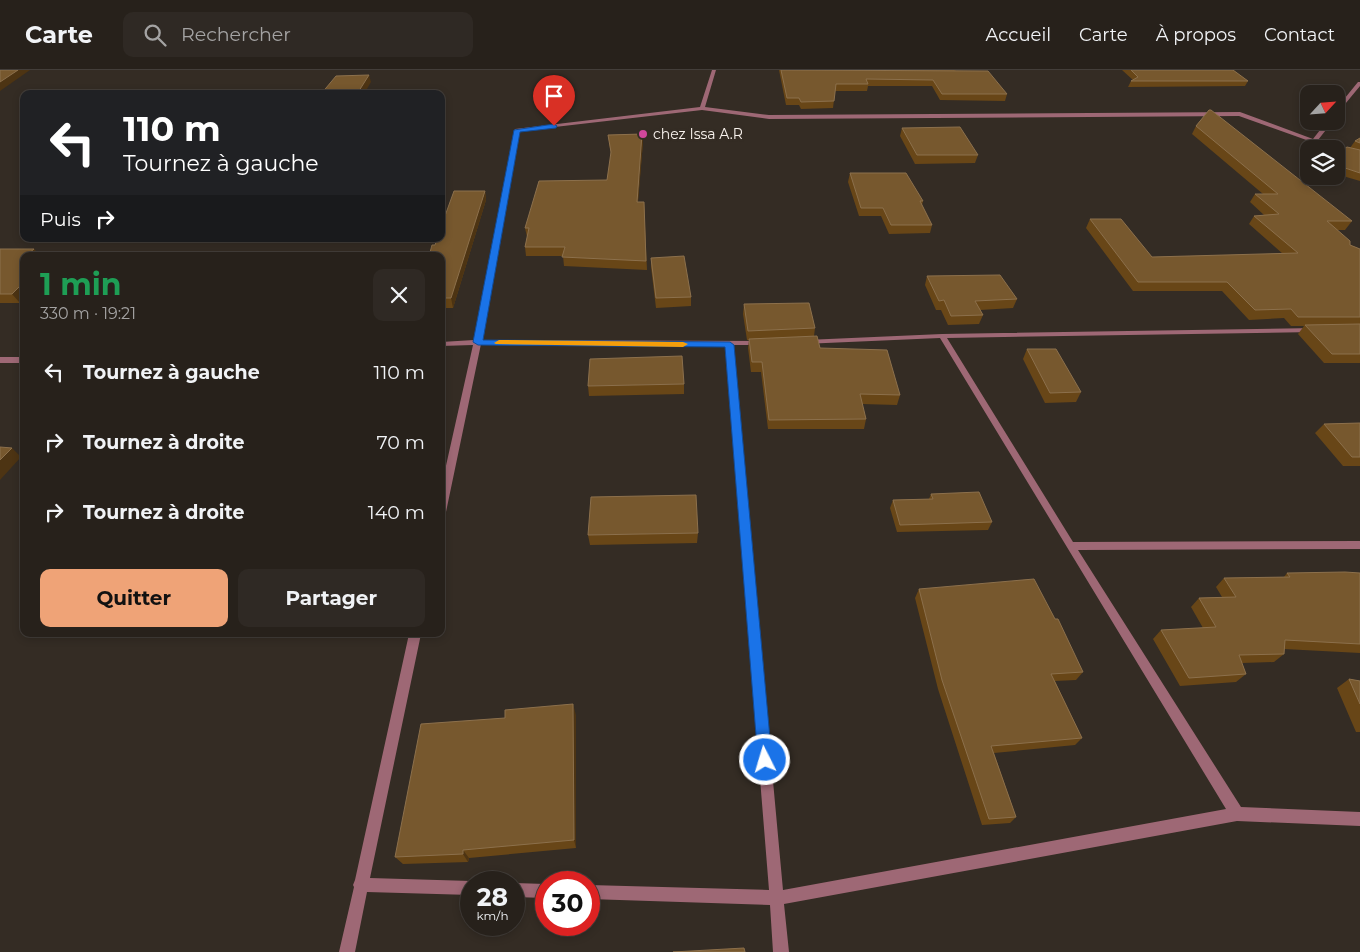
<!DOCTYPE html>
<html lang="fr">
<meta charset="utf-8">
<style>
body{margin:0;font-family:Montserrat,sans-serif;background:#2f2924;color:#f1f3f6;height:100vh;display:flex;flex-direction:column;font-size:19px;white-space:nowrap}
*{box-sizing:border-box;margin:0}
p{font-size:16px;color:#a4a3a3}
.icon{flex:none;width:28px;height:28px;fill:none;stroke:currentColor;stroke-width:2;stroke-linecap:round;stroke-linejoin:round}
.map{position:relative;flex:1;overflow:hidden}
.drawer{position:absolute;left:20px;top:182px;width:425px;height:385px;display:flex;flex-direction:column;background:#27211b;border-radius:10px;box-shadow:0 2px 8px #0003,0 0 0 1px #433e3a}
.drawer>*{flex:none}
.banner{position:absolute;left:20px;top:20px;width:425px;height:152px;border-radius:10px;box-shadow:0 2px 8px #0003,0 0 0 1px #433e3a;background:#202124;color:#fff;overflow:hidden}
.needle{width:32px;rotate:64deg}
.buttons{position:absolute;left:1300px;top:15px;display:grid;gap:10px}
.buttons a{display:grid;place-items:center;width:45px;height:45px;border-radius:10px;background:#27211b;box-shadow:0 2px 8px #0003,0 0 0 1px #433e3a;font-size:25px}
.speed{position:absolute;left:460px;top:801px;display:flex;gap:10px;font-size:25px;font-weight:700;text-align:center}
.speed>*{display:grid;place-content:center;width:65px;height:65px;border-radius:50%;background:#27211b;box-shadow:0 2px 8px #0003,0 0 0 1px #433e3a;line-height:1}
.speed small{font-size:12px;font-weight:400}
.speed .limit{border:8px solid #d22;background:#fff;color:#111}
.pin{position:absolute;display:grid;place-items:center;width:42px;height:42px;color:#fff;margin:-51px -21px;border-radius:50% 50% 50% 0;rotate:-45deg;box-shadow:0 0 5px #0007}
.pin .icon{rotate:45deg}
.me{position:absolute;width:55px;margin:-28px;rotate:355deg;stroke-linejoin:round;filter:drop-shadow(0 0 4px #0008)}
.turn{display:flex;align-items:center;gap:18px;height:105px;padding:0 20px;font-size:22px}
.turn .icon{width:65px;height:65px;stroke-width:2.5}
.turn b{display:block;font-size:35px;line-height:42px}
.then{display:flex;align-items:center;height:48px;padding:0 20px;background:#0003;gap:10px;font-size:19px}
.round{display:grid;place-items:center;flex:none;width:52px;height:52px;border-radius:10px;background:#2f2924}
.headline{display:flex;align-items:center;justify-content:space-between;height:85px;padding:0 20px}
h1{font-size:30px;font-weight:700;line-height:38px;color:#1e9e55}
.action{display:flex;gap:10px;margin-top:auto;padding:10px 20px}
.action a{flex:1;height:58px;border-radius:10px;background:#efa377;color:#111;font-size:20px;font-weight:700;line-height:58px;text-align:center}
.action a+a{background:#2f2924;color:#f1f3f6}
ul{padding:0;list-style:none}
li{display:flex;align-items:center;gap:15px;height:70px;padding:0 20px}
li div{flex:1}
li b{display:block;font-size:19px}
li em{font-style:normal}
header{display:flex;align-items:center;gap:30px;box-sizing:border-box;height:70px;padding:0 25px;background:#27211b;border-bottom:1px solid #433e3a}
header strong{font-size:24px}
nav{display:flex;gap:28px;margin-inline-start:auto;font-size:18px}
.search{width:350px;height:45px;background:#2f2924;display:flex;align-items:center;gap:12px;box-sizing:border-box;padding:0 18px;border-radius:10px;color:#a4a3a3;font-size:19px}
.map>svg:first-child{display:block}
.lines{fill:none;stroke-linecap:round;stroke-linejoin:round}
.street{fill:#9e6875;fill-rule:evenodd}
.wall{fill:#684617}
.shaded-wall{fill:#4d3413}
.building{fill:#77582e;stroke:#8c704c}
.route{fill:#1a73e8;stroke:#114b97}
.slow{fill:#f59e0b}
.hotel-dot{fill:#d1479c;stroke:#342c24;stroke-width:2}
.labels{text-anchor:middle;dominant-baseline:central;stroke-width:5;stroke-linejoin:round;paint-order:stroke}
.far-poi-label{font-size:14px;fill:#f8f2ed;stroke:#342c24;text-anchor:start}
</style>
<header>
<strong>Carte</strong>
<div class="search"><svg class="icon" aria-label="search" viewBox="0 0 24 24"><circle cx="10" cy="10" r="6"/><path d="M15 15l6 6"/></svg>Rechercher</div>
<nav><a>Accueil</a><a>Carte</a><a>À propos</a><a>Contact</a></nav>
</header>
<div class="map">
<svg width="1360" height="882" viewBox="0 0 1360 882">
<rect width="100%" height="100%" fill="#342c24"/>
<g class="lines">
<!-- street -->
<path class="street" d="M712,0H716L705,37L769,45L1240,42L1313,69L1327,51H1333L1318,70L1360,83V87L1312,72L1239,46L769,49L702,40L520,61L482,270L762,271L766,273L762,275H733L783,820L1226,739L940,268L803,274V270H806L942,264L1317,258L1318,260L1314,262L947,268L1073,472L1360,471V479L1078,480L1241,737L1360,742V756L1237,751L784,834L789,882H773L770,835L589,829V815L769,820L725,275L481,274L446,442L441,446V418L473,275L441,276V272L474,270L515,59L700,37Z
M1358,12H1360V16L1336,45V39Z
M0,287H24V293H0Z
M409,564H421L370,808L471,811L475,812H471V825L367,822L355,882H339L354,817L353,815L355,810Z
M514,813L546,814V828L514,827Z"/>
</g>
<!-- wall -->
<path class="wall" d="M779,0H954L1007,24L1005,31L940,30L932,16H868L867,21H835L833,38L801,39L799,35H786Z
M1122,0H1233L1248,11L1245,16L1128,17L1131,11L1133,10Z
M1196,56L1352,151L1345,160H1337L1350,175L1360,179V293H1324L1298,264L1304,256H1291L1284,248L1249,250L1222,221H1133L1086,158L1090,149L1152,187L1283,184L1249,154L1254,146L1264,145L1250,132L1255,124H1263L1192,64Z
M902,58L978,85L975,93L915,94L900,66Z
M642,64L643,72L638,132H644L647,200L564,196L563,186H526L525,177L527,167L525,158L607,110L611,85L608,65Z
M1360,68V111L1336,104V84L1350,78L1355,71Z
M850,103L923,131L922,135L932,155L930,163L889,164L881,146H859L848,112Z
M485,121L486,130L453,238H441V186Z
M0,179H34L38,184L20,233H0Z
M651,188L691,227V236L656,238L651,197Z
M927,206L1017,229L1013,238L980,240L983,245L979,254L948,255L941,240H936L925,215Z
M744,234L815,258L814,266L820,278L900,325L897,335L862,334L866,349L864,359H768L761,302H751L748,278L749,270H747L743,244Z
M1027,279L1081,322L1076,332L1045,333L1023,289Z
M684,314V324L589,326L588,316Z
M1360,353V396H1343L1315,363L1324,354Z
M931,424L992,452L988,460L897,462L890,438L893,430L929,429Z
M698,463L697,473L590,475L588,465Z
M1287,503H1360V583L1284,579V584L1274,592L1242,593L1246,604L1236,612L1180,616L1153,569L1161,560L1203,558L1191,537L1199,528L1222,527L1216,517L1224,508L1284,507Z
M919,519L1055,549L1083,602L1076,610L1055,611L1082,668L1075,675L994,683L1016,747L1010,753L982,755L938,619L915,528Z
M1349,609L1360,611V662H1356L1337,618Z
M576,645V778L469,788L468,792L403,794L395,787Z"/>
<!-- shaded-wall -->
<path class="shaded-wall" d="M18,0H30L0,21V12Z
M369,5L371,12L364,24H357Z
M642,64L643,72L637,141V132Z
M485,121L486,130L453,238L451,228Z
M34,179L39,186L28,184Z
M24,212V229L20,233L12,224Z
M12,378L21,387L0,410V390Z
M573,634L576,645V778L574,770Z
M463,780L469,788L468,792L463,784Z"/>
<!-- building -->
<path class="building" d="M0,0H18L0,12Z
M781,0L988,1L1007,24H942L933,10L866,9L868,14H836L834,31L801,32L799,28H787Z
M1131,0H1233L1248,11H1131L1138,7Z
M369,5L357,24H321L336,6Z
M1209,40H1211L1352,151H1327L1350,171V175L1360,179V247H1298L1291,239L1255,240L1227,212H1138L1090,149H1121L1152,187L1298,183L1254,146L1279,144L1255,124H1278L1196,56Z
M960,57L978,85H917L902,58Z
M642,64L637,132H644L646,191L562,187L565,177H525L529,158H525L539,111L607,110L611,82L608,65Z
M1360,68V73L1355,71Z
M1347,77L1360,80V103L1336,95V84Z
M850,103H906L923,131H920L932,155H891L883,138H861Z
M454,121H485L451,228H441V186H429L432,175H435L437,169H441V157Z
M0,179H34L28,184H51L49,186H24V212L12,224H0Z
M221,185V186H186Z
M684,186L691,227L656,228L651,188Z
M1000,205L1017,229L975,231L983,245L951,246L944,230L939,231L927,206Z
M809,233L815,258L748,261L744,234Z
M1360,254V284H1332L1305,255Z
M817,266L820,278L887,280L900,325L860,324L866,349L769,350L762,292H752L749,269Z
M1027,279H1056L1081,322L1050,323Z
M682,286L684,314L588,316L590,289Z
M1360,353V387H1352L1324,354Z
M0,377L12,378L0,390Z
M979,422L992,452L900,455L893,430L933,429L931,424Z
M696,425L698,463L588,465L591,427Z
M1345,502L1360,503V574L1285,570L1284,584L1239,585L1246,604L1189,608L1161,560L1216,557L1199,528L1236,527L1224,508L1290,507L1287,503Z
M1034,509L1055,549H1058L1083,602L1051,604L1082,668L991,676L1016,747L989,749L942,610L919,519Z
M1349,609L1360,611V634Z
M573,634L574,770L463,780V784L395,787L421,654L505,648V640Z
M744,878L745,882H673Z"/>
<!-- route -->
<path class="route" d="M554,54L557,56L556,58L520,62L483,270L730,272L734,275L772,690L770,695L765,697L760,695L758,690L725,277L478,275L473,272L514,60Z"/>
<!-- slow -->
<path class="slow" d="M499,270L683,272L688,274L683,277L496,274L494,273Z"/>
<!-- markers -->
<circle class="hotel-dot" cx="643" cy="64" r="5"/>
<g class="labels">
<!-- far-poi labels -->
<g class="far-poi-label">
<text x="653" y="64">chez Issa A.R</text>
</g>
</g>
</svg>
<div class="buttons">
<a><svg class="needle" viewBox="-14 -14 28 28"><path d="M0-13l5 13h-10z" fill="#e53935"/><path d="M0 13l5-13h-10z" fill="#a4a3a3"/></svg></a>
<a><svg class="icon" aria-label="layers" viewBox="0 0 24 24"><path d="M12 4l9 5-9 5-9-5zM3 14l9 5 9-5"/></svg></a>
</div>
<div class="speed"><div>28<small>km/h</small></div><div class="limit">30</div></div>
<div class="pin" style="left:554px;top:56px;background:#d93025"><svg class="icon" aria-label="arrive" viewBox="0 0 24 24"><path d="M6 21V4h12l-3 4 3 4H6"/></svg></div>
<svg class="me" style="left:765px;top:690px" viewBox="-20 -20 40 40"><circle r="17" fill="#1a73e8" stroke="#fff" stroke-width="3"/><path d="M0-11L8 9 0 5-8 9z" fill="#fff"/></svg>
<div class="banner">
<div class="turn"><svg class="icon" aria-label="left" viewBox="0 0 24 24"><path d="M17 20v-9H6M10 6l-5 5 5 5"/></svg><div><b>110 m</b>Tournez à gauche</div></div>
<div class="then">Puis<svg class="icon" aria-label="right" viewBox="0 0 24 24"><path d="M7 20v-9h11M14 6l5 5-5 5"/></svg></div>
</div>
<section class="drawer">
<div class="headline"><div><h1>1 min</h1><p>330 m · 19:21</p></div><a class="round"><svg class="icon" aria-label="close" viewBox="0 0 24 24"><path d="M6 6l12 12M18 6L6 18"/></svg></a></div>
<ul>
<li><svg class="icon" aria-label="left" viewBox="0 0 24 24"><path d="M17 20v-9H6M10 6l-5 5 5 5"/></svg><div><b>Tournez à gauche</b></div><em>110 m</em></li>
<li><svg class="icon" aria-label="right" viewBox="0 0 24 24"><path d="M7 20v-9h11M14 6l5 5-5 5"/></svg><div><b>Tournez à droite</b></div><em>70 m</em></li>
<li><svg class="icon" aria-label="right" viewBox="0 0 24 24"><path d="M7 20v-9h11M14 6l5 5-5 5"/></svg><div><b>Tournez à droite</b></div><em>140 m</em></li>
</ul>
<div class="action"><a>Quitter</a><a>Partager</a></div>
</section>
</div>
